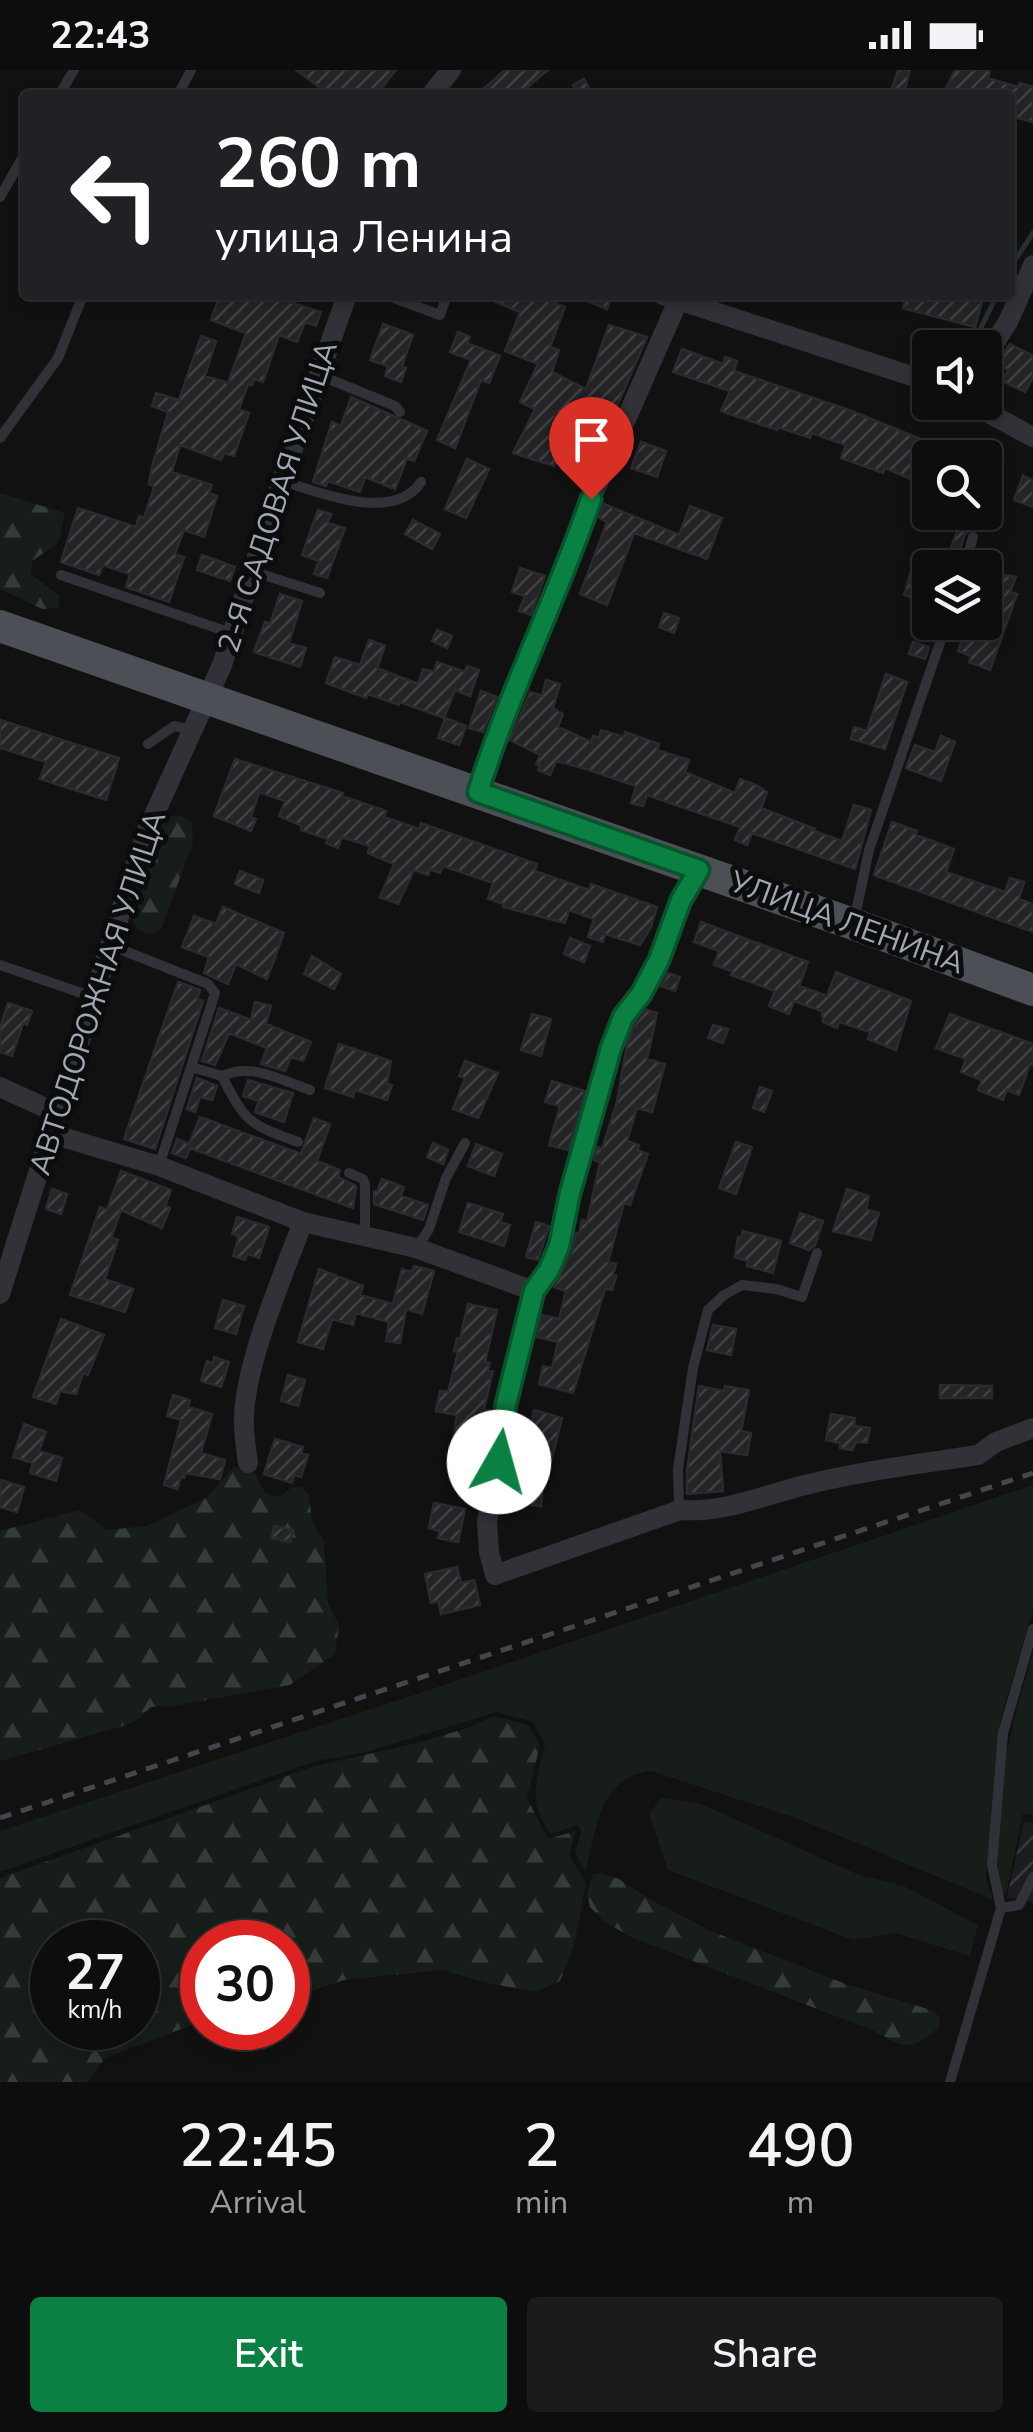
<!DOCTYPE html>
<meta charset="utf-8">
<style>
body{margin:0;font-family:"Nunito Sans",sans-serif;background:#1b1b1c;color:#f1f3f6;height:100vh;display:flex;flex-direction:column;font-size:38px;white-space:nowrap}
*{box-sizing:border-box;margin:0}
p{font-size:32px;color:#9a9c9e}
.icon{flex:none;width:55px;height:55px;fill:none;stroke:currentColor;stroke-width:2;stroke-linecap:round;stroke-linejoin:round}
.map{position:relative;height:2012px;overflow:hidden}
.side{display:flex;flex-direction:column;background:#0d0d0e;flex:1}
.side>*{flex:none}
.guide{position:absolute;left:20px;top:20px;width:995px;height:210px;border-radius:10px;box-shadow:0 5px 15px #0003,0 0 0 2px #2d2d2e;background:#202124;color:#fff;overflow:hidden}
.fabs{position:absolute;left:912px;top:260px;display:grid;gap:20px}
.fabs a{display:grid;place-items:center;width:90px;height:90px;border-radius:10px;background:#0d0d0e;box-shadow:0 5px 15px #0003,0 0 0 2px #2d2d2e;font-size:50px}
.speed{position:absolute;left:30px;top:1850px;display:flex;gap:20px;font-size:50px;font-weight:700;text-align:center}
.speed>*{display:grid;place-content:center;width:130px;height:130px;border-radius:50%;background:#0d0d0e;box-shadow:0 5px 15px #0003,0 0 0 2px #2d2d2e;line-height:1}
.speed small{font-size:25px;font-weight:400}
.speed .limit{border:15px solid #d22;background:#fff;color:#111}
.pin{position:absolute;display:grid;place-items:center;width:85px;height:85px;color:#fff;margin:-102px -42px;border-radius:50% 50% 50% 0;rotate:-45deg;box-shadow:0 0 10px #0007}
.pin .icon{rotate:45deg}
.me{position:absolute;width:110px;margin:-55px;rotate:7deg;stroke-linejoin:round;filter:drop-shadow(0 0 8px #0008)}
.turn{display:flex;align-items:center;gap:35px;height:210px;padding:0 30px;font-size:45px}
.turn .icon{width:130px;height:130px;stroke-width:2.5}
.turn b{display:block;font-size:70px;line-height:85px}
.eta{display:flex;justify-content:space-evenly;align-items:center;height:170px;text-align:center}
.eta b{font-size:60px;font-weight:600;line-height:70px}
.primary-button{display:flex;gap:20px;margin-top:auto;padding:20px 30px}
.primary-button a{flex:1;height:115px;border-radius:10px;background:#0b8043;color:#fff;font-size:40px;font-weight:600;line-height:115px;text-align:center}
.primary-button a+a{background:#1b1b1c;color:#f1f3f6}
.status{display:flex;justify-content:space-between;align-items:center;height:70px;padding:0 50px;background:#0d0d0e;direction:ltr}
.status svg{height:28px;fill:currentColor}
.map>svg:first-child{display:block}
.industrial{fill:url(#industrial-furrows)}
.green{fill:#171d18}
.forest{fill:url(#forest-firs);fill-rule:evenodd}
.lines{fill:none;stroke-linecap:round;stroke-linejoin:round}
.stream{stroke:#263037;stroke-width:5}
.building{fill:url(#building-hatch);stroke:#2a2a2f;stroke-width:2.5}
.lane{stroke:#313238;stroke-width:10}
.street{stroke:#313238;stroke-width:20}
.primary{stroke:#4d4f57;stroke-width:32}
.rail{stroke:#44464d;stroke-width:5;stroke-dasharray:12 10;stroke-linecap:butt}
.route-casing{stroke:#07532c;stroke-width:25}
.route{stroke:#0b8043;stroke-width:18}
.labels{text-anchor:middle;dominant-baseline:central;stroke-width:10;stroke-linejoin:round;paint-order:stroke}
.street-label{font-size:30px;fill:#a0a7b5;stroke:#0c0c0d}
</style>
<div class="status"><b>22:43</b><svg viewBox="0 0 49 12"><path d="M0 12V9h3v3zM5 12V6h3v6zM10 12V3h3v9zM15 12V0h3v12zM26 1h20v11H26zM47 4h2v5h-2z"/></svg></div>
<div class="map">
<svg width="1033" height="2012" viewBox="0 0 1033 2012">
<defs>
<pattern id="industrial-furrows" width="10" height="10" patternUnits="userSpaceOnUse" patternTransform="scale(2.5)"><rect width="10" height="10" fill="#1c1d20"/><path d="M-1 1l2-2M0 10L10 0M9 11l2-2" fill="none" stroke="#3a3b3e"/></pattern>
<pattern id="forest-firs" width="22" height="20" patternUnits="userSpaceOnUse" patternTransform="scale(2.5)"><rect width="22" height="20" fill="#171d18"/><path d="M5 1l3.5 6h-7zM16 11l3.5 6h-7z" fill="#353b37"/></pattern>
<pattern id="building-hatch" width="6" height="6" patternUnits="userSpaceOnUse" patternTransform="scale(2.5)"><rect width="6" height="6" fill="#242427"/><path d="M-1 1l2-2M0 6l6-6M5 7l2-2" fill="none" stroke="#404144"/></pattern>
</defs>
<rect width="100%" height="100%" fill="#111112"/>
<!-- industrial -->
<path class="industrial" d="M1024,1752L1033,1753V1832L1007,1827Z"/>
<!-- green -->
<path class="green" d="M1033,1415V1540L1001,1647L996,1683L986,1807L993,1830L799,1749L651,1701C598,1708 598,1757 585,1801L575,1782L581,1762L578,1755L551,1764C526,1731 537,1711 545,1674L533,1652L497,1642L367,1682L316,1691L0,1802V1761L429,1620Z
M1033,1583V1745L1023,1744L1006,1824L1001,1823C988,1744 1010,1658 1033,1583Z
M662,1728L699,1733L859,1805L904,1816L978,1855L970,1886L895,1863L853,1870L668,1800L649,1743Z"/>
<!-- forest -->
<path class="forest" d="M0,423L65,443L58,473L32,491L31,504L60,526L58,538L42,539L0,519Z
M182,746L192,752L193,773L161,859C153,865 145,864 137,859L132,847C149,818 145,771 168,747Z
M234,1397L255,1403L265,1423L279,1427L291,1418L301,1417L309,1425L312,1451L324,1471L328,1532L339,1556L335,1584L290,1615L173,1636L151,1637L133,1653L0,1691V1461L80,1440L107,1460L147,1456L206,1428Z
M493,1646L528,1655L540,1675L527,1728L548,1769L576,1761L569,1785L586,1813L574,1876L560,1911L536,1922L488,1913L442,1900L344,1910L288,1929V1872H202V1951L105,1988L88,2012H0V1808L315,1696L413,1674L471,1657ZM138,1872V1958H52V1872Z
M600,1803L619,1809L644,1826L711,1861L843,1913L934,1941L940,1948L939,1957C909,1984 905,1977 872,1960L633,1868L605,1852L590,1837L587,1824L593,1804Z"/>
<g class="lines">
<!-- stream -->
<path class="stream" d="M1010,198L1033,163
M971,278L997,225
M985,322L991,336"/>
</g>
<!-- building -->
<path class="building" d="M296,0H396L376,25H330Z
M505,0H548L518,25H476Z
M898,0H910L903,25H890Z
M955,0H990L988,8L1018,17L1020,13L1033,17V52L1010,46V25H943Z
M584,9L593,25H578L573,15Z
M220,225H291L289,232L321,242L316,256L305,252L297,272L279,265L263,312L254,309L252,315L248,314L239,339L249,343L234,386L224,383L221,390L180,375L172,402L212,415L209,423L217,426L204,467L184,460L175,484L184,487L169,532L126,517L130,504L103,495L99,505L61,492L78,438L136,457L139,446L144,448L153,421V416L149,414L152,397L168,342L152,336L156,323L179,330L201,266L216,271L205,306L228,313L246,263L211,250Z
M479,225H534L565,237L550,277L559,280L552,302L586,319L609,255L647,267L611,350L603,352L590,346L585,357L553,342L570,378L567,386L556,391L554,396L513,383L535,339L520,332L538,294L505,281L520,242Z
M573,225H612L607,239Z
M907,225H984L975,257L903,238Z
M383,254L413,265L402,296L406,298L401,312L385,306L388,296L370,290Z
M458,262L470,267L467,273L500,286L489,313L481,310L455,378L437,370L471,290L450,282Z
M1010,274L1033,286V307L1025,322L1002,311L1008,300L996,295Z
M682,279L723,294L725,287L737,291L734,301L849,340L967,388H930V403L920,399L916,411L885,398L883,403L841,388L846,375L812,363L810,368L778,357L777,360L721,341L730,321L673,302Z
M351,327L427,361L414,391L407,388L395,419L365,407L360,422L328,411L326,416L313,412L332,352L341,356Z
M641,372L666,381L657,407L631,398Z
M467,389L489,399L466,448L445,439Z
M1023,406L1033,410V437L1014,430Z
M604,434L679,465L690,436L722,448L707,489L634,463L607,535L580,524L607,452L599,448Z
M318,440L331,444L328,453L345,458L327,508L314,504L319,491L302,485Z
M964,442H979L973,458L965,464L958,486L949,483Z
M413,450L440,464L432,479L405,464Z
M202,485L235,497L230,511L197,500Z
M915,488L930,493V523L926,521L922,531L904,525Z
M520,498L545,506L531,545L519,541L525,526L512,522Z
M989,502L1016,507L1010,522L1017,524L990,600L969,592L971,586L958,581L969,552H985V513Z
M280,524L302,531L289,573L306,578L300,597L254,582L265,552L270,554Z
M664,543L679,548L674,563L659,557Z
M437,560L452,566L447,578L432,571Z
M369,570L385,576L377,598L418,614L423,599L434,602L437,592L465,602L467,596L479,600L470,626L455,620L444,648L400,632L399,635L368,624L366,628L326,613L335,587L360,595Z
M913,572L929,577L925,589L909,584Z
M886,604L907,612L885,679L851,669L854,657L867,661Z
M546,610L560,614L553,638L563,644L558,657L591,672L593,666L599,668L601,660L624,667L625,662L659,674L657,680L689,690L685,702L735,723L740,709L756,715L767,722L761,738L815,759L814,761L842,771L854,735L871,740L855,799L752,763L747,775L735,770L740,757L647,725L643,736L631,733L636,716L583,698L556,691L550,705L538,700L540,696L536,694L540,685L510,670L530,622L542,626Z
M481,621L497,627L483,662L469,658Z
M445,648L466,656L459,675L438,668Z
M0,650L119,688L106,730L40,709L46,692L0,678Z
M941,666L955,672L941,711L906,698L915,675L935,682Z
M235,689L343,723L342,726L386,741L384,747L419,759L421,753L537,794L535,801L589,820L591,814L657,837L651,857L640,875L605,864L603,872L588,867L594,849L569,840L565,853L503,837L504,834L488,829L493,813L443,796L440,803L430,799L428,805L414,800L398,834L380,827L394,794L368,783L370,776L342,767L338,778L326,773L328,769L301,760L302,756L279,746L285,731L259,722L251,747L256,749L251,761L214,746Z
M892,752L917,761L916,765L954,779L946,802L1005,822L1010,808L1024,812L1019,829L1033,834V862L874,805Z
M240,801L263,810L259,823L235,814Z
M223,837L284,863L267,909L236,894L228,914L204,903L209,887L182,877L194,846L216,854Z
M701,852L808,892L799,916L827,926L836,902L911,931L896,980L868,969L870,962L839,952L837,958L823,952L822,941L794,931L789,944L769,936L775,921L731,905L732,901L714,895L719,881L694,872Z
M570,868L590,876L584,892L564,884Z
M312,886L341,904L334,919L304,904Z
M668,903L680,907L675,921L661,916Z
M178,912L200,920L197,929L203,931L155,1079L124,1069Z
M255,932L271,936L266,954L311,972L303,991L291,987L285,1001L261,994L267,978L229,963L215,995L202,991L219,938L251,950Z
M8,933L32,941L27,955L23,953L12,986L0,982V958Z
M646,940L657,943L647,989L665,994L652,1042L637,1038L627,1071L639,1075L637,1080L648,1084L630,1135L624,1133L608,1192L616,1194L613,1205L616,1206L612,1220L605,1219L573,1323L539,1314L543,1296L552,1298L558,1272L537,1267L542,1245L559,1249L566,1221L554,1217L572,1181L576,1163L579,1164L582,1150L587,1152L600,1092L594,1090L597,1077L602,1079L617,1032L627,974L635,954Z
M532,944L551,949L541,986L521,980Z
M950,944L1033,974V995L1030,994L1019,1025L1007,1020L1003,1030L978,1020L982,1010L961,1002L966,989L936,978Z
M713,955L728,959L723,973L708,968Z
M339,974L391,991L387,1014L392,1015L387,1030L355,1020L353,1027L325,1018Z
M465,991L498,1003L478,1048L453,1039L465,1008L459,1006Z
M197,1008L217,1016L212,1030L200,1027L195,1042L187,1039Z
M248,1010L293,1023L284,1052L255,1042L259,1031L243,1026Z
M552,1011L585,1021L568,1080L549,1075L560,1036L545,1032Z
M760,1017L772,1021L764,1042L753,1038Z
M200,1047L301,1084L314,1048L330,1054L317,1091L340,1100L338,1107L356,1116L353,1138L190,1078L186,1088L172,1083L177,1069L189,1074Z
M736,1072L752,1077L736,1124L719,1118Z
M433,1073L448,1080L443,1094L427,1087Z
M476,1074L502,1084L494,1106L468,1096Z
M121,1101L171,1120L165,1136L170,1138L162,1158L121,1140L111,1168L118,1170L105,1209L133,1219L125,1242L70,1225L100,1137L107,1140Z
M382,1109L404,1117L401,1126L428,1135L423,1150L374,1134V1121L377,1122Z
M52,1119L67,1124L61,1144L46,1139Z
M847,1119L869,1126L866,1139L879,1143L871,1170L833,1161Z
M468,1133L503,1144L500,1152L510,1155L504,1176L459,1162Z
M800,1143L823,1151L815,1175L809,1180L790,1173Z
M237,1147L269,1157L259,1188L247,1184L245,1190L233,1186L239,1166L232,1164Z
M536,1152L549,1156L538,1190L526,1187Z
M743,1161L781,1171L773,1203L747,1196L748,1191L735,1187L738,1167L741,1168Z
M414,1196L434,1201L422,1244L406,1239L400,1273L386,1271L389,1252L356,1243L353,1255L332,1249L323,1279L298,1272L319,1199L363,1216L360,1225L393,1234L402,1199L412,1202Z
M223,1230L244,1236L236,1264L215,1258Z
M468,1234L497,1240L485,1292L490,1293L488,1300L493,1301L484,1339L491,1341L486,1373L476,1371L473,1391L450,1387L457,1345L436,1341L440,1321L448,1322L458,1282L454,1281L457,1268L460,1269Z
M61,1249L104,1265L88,1305L83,1303L76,1324L60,1321L56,1334L33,1327Z
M713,1255L736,1259L731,1285L707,1280Z
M214,1287L229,1292L221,1317L201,1311L207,1291L213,1293Z
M288,1305L305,1310L298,1336L281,1331Z
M940,1315L992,1316V1328H940Z
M699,1316L724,1321L725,1316L749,1320L741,1361L751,1363L747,1385L720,1381L723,1421L687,1424V1400Z
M173,1325L190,1330L188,1337L212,1344L201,1383L225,1390L220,1409L186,1403L184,1408L181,1407L177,1419L164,1415L181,1350L167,1346Z
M534,1340L562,1348L551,1391L546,1390L541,1436L514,1433Z
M831,1344L855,1348L854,1356L870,1358L867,1373L856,1372L852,1380L840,1378V1373L826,1370Z
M24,1354L46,1362L39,1381L62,1388L56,1411L30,1403L33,1393L13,1387Z
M275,1369L303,1377L301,1383L308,1385L301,1407L294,1405L292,1413L264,1404Z
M0,1410L24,1417L17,1442L0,1437Z
M434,1433L465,1439L458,1472L438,1468L440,1461L429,1458Z
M274,1456L293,1460L290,1472L272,1468Z
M457,1497L461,1513L474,1510L480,1535L441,1544L438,1531L431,1533L425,1504Z"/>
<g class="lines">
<!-- lane -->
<path class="lane" d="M59,25L74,0
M178,25L191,0
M0,127L25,83
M386,225L440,245L447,225
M319,305L395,336L400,342
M0,368L58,288L83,225
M283,411C319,423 394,453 421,412
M964,498L973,467
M252,501L320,523
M61,505L231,563
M148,674L174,656L193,660
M855,847L869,780L947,552
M112,876L208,914L215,923L159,1096
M0,895L93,927
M191,997L222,1006C246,1053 249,1054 298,1072
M222,1006C251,992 281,1010 310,1020
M349,1103L363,1109L365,1114V1166
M417,1178L429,1159L446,1108L465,1073
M679,1439L678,1399L693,1298L708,1240L724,1225L742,1215L776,1219L802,1227L817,1183
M1001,1838L1019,1835L1033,1807
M950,2012L1001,1838L992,1795L1003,1663L1033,1559"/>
<!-- street -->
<path class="street" d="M431,25L451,0
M663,225L930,312
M985,287L1008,252L1033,195
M968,332L1033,367
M478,722L499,659L573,480L591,429L678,231
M699,801L681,830L659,890L641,924L623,947L611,978L570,1123L559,1176L549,1200L534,1221L506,1335L487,1452L489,1482L495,1505L680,1440C722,1443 760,1427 801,1416C859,1401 919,1394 978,1385L996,1372L1033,1358
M0,1017L59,1044
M52,1064L159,1096L303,1152L416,1178L534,1221
M0,1224L145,765L222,595L282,410L347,225
M248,1393C246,1378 243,1361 244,1346C246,1291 283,1205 303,1152"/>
<!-- primary -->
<path class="primary" d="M0,556L853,854L1033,920"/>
<!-- rail -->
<path class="rail" d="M0,1748L1033,1403"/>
</g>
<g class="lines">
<defs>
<path id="route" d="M499,1392L506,1334L534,1221L549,1200L559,1176L570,1123L611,978L623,947L641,924L659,890L681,830L699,800L478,722C509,622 557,528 591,429"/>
</defs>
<!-- route casing -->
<use href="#route" class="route-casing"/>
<!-- route -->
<use href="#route" class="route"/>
</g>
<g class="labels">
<!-- street labels -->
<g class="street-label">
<text transform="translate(278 427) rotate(-72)">2-Я САДОВАЯ УЛИЦА</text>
<text transform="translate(847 853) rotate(20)">УЛИЦА ЛЕНИНА</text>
<text transform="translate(98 923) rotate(-72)">АВТОДОРОЖНАЯ УЛИЦА</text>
</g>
</g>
</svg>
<div class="fabs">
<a><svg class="icon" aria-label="sound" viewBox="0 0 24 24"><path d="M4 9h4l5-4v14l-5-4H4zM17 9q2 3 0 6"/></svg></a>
<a><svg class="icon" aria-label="search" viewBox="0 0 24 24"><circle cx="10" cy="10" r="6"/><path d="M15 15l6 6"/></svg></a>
<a><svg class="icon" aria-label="layers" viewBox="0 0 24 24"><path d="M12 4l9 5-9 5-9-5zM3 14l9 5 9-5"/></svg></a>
</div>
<div class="speed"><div>27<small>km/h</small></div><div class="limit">30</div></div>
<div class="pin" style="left:591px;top:429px;background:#d93025"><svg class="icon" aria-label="arrive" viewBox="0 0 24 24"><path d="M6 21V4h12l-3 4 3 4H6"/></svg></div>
<svg class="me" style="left:499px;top:1392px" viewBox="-20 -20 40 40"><circle r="19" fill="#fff"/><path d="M0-13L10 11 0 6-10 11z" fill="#0b8043"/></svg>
<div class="guide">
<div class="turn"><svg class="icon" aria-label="left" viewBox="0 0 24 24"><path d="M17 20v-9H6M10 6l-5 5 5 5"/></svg><div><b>260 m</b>улица Ленина</div></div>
</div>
</div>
<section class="side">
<div class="eta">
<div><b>22:45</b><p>Arrival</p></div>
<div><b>2</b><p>min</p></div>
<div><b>490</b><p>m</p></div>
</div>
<div class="primary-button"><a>Exit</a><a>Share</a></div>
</section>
